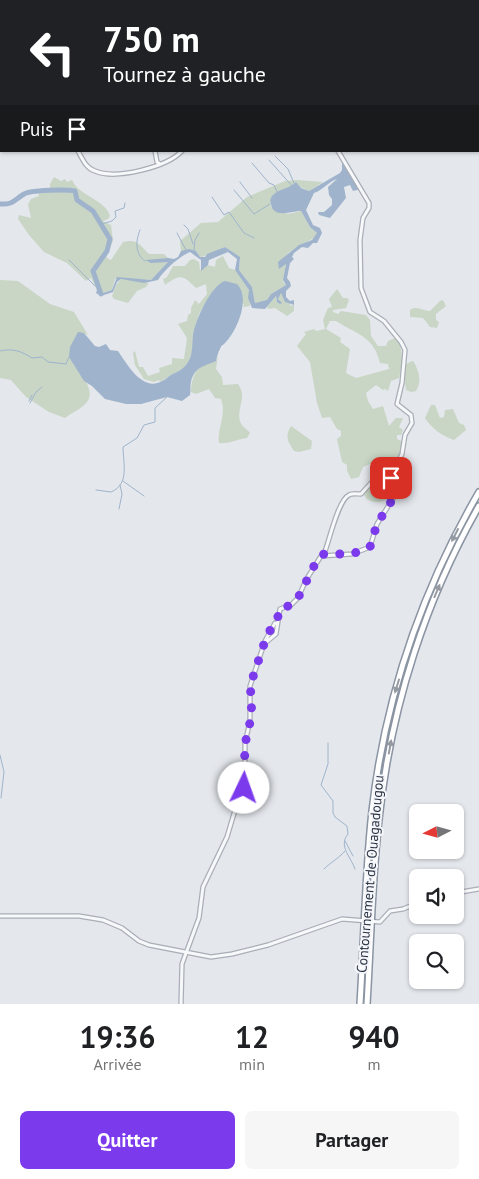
<!DOCTYPE html>
<html lang="fr">
<meta charset="utf-8">
<style>
body{margin:0;font-family:"PT Sans",sans-serif;background:#f6f6f6;color:#202124;height:100vh;display:flex;flex-direction:column;font-size:19px;white-space:nowrap}
*{box-sizing:border-box;margin:0}
p{font-size:16px;color:#757577}
.icon{flex:none;width:28px;height:28px;fill:none;stroke:currentColor;stroke-width:2;stroke-linecap:round;stroke-linejoin:round}
.map{position:relative;height:1004px;overflow:hidden}
.drawer{display:flex;flex-direction:column;background:#fff;flex:1}
.drawer>*{flex:none}
.top-card{position:absolute;left:0px;top:0px;width:480px;height:152px;box-shadow:0 1px 4px #0004;background:#202124;color:#fff;overflow:hidden}
.needle{width:32px;rotate:264deg}
.buttons{position:absolute;left:409px;top:804px;display:grid;gap:10px}
.buttons a{display:grid;place-items:center;width:55px;height:55px;border-radius:8px;background:#fff;box-shadow:0 1px 4px #0004;font-size:25px}
.pin{position:absolute;display:grid;place-items:center;width:42px;height:42px;color:#fff;margin:-21px;border-radius:10px;box-shadow:0 2px 8px #0006}
.me{position:absolute;width:55px;margin:-28px;rotate:3deg;stroke-linejoin:round;filter:drop-shadow(0 0 4px #0008)}
.turn{display:flex;align-items:center;gap:18px;height:105px;padding:0 20px;font-size:22px}
.turn .icon{width:65px;height:65px;stroke-width:2.5}
.turn b{display:block;font-size:35px;line-height:42px}
.then{display:flex;align-items:center;height:48px;padding:0 20px;background:#0003;gap:10px;font-size:19px}
.eta{display:flex;justify-content:space-evenly;align-items:center;height:85px;text-align:center}
.eta b{font-size:30px;font-weight:700;line-height:35px}
.cta{display:flex;gap:10px;margin-top:auto;padding:10px 20px}
.cta a{flex:1;height:58px;border-radius:8px;background:#7c3aed;color:#fff;font-size:20px;font-weight:700;line-height:58px;text-align:center}
.cta a+a{background:#f6f6f6;color:#202124}
.map>svg:first-child{display:block}
.green{fill:#c9d6c5;fill-rule:evenodd}
.water{fill:#9fb4cc}
.lines{fill:none;stroke-linecap:round;stroke-linejoin:round}
.stream{stroke:#9fb4cc;stroke-width:1}
.river{stroke:#9fb4cc;stroke-width:5}
.minor-casing{stroke:#a9aeb7;stroke-width:5.5}
.highway-casing{stroke:#8b94a3;stroke-width:8}
.minor{stroke:#f7f8fa;stroke-width:3}
.highway{stroke:#fff;stroke-width:5}
.oneway{fill:#959aa2}
.route{stroke:#7c3aed;stroke-width:9;stroke-dasharray:0 16.2}
.labels{text-anchor:middle;dominant-baseline:central;stroke-width:4;stroke-linejoin:round;paint-order:stroke}
.street-label{font-size:14px;fill:#2b3445;stroke:#f4f6f9}
</style>
<div class="map">
<svg width="479" height="1004" viewBox="0 0 479 1004">
<rect width="100%" height="100%" fill="#e4e7ec"/>
<!-- green -->
<path class="green" d="M54,177L61,181L65,179L67,182L72,180C79,196 106,200 110,216L108,219L103,221L111,225L113,241L106,255L107,258L111,260L123,242C137,238 141,246 149,254H164L168,258L145,261L169,262L151,280L115,279L112,290L102,293L97,290L91,278L86,281L67,263L44,252L29,235L18,219L19,215L31,218L28,204L31,199L39,196L38,190L50,191V184Z
M297,180L323,182L309,191L294,184C285,193 269,190 271,207L288,214L301,211L310,227L317,233V235C305,246 284,248 281,267L286,264L283,282L286,285L271,294L267,301L255,303L252,287L239,270L240,259L225,247L202,257L199,256L196,251H181L180,241L201,223L218,222L247,197L285,181Z
M223,256L229,268L235,270L249,290L250,306L243,307L244,304L211,294L199,314L193,335V349L189,361L185,367L160,382L159,380L154,382L144,379L135,365L133,353L135,351L139,367H143L148,376L160,372L159,368L172,364V358L184,359L187,338L178,324L187,321L188,315L191,313V308L195,300L199,304L207,294L206,284L196,288C183,276 182,273 165,285L163,279L167,277L173,266H185L190,260L194,259L199,262L200,270L208,265L215,267L216,260Z
M121,279L149,283L146,287L137,291L128,303L114,299L112,296L116,285Z
M0,280L18,281L50,304L74,312L88,335L84,333L73,364C80,372 96,390 87,402C83,408 71,413 65,418L49,412L26,397L11,380L0,378Z
M337,289L343,298H347L349,300L346,308L333,310V312L338,314L341,311L366,315L370,320L371,336L378,346H386L388,341L395,338C405,349 402,364 399,378L391,381L388,391L385,389L383,390L376,385L366,393L368,401L373,409L383,406L389,426L396,418H403L399,427L403,430L401,435H397V439L404,442L399,462L389,471L392,495C388,501 374,505 367,499C365,497 364,494 363,491L377,478L373,477L372,471L376,470L374,465L370,464L363,467L359,477L351,479L347,471V465L342,462L337,439L341,436V431L337,429L330,417L322,418L317,403L310,362L297,346L306,334L304,332L314,329L316,331L325,329L323,320L328,308L332,307L329,299ZM330,321H336C356,334 374,336 380,363L388,364L389,369L356,378L346,373L350,349L340,342L341,338L326,329Z
M282,293L291,306L294,305V311L287,316L275,308L268,309L267,307L276,296V300L281,303L278,299L279,294Z
M443,300L446,306L436,314V320L439,322L437,328L430,327L423,318L410,317V310C417,305 422,311 430,311L440,301Z
M218,356L216,369L222,377L223,385L238,384C248,397 236,408 240,421C241,426 247,429 250,433L247,438C237,439 230,444 219,443C217,428 227,414 221,399L215,398L209,389L196,394L191,392C191,382 194,370 203,365C207,363 212,363 216,361Z
M412,361L414,362C419,372 422,381 416,391L411,392L406,390L404,374L406,364Z
M431,405H435L440,418L444,417L445,410L453,409L459,423L464,425L466,430L454,440C442,436 431,428 425,418Z
M291,426L312,441L311,449L299,452L294,451C287,441 285,436 291,426Z"/>
<!-- water -->
<path class="water" d="M344,162L361,189L353,191L350,185L344,187L346,198L330,218L319,215L318,212H324L332,205V199L329,195L328,187L337,179C328,182 323,190 314,193L306,210L313,225L320,228L322,233L317,243H313L308,248L302,247L294,253L292,257L294,259L290,263L287,278L290,282L291,286L286,291V297L290,301L294,300V305L285,302L281,293L278,299L282,303L280,304L277,302L276,296L265,309L252,308L248,298L249,290L235,270L237,259L228,252L209,260L208,265L201,271V260L190,252C180,256 164,270 158,280L144,283L121,279L117,282L113,292L101,296L96,293L97,290L103,293L112,290L117,277L151,280L168,262L151,263L145,260L168,258L174,259L178,257L181,251L189,249L196,251L200,257H205L207,254L225,247L240,257L239,270L252,287L255,303L267,300L271,294L286,285L283,280L286,264L279,269L278,262L299,245L312,240L317,233L310,227L301,211C292,211 273,219 271,204C270,201 270,199 272,196C278,189 289,189 296,182L301,188L309,191L340,173L342,170V164Z
M225,281L237,284C251,298 237,331 225,343C221,347 222,344 220,349C218,352 217,357 216,361C205,366 194,367 191,382C190,387 191,390 190,395L182,401L167,397L141,404H126L105,399L92,386L84,381L69,357L70,347L78,332L84,333L95,346L99,347L106,344L110,350L118,351C129,367 145,396 167,378C172,373 182,371 186,365C193,357 192,346 193,335C195,321 211,285 225,281Z"/>
<g class="lines">
<!-- stream -->
<path class="stream" d="M275,156L288,169L294,183
M269,160L293,187
M252,163L269,183L274,185L278,194
M240,182L252,198
M234,190L254,214L270,204
M212,197L224,215L229,212L244,233L254,238
M184,225L188,229L193,244
M101,227L102,224L112,221L116,217L115,211L124,208L125,203
M140,230C136,240 134,253 145,261
M177,233L186,250
M194,250L195,240L199,233
M69,260L95,286L98,285
M0,351C13,348 21,351 32,358L42,357L48,362L66,364L69,357
M29,401L32,395
M30,403L36,392L42,387
M123,481L144,496
M96,490L111,492C130,484 123,463 123,447L137,438L144,425L155,422V408L167,397
M119,509L122,494L120,485
M328,743V764L321,785L333,801V813L335,817L347,826L348,834C338,846 351,857 355,869
M0,755L4,772L1,798
M345,841L353,856
M324,869C331,862 338,859 345,851"/>
<!-- river -->
<path class="river" d="M0,204C13,205 14,200 24,194C30,190 68,189 75,191L77,200L93,211L110,239L107,251L93,271L101,294"/>
<defs>
<path id="minor" d="M135,1V0
M276,1V0
M0,134L1,133
M78,151C83,160 86,168 95,171C116,180 167,167 182,151
M155,151L157,162L160,164
M324,554C329,542 338,500 349,495C352,493 357,494 361,494L371,483L394,469
M265,641L275,623
M455,893L479,889
M0,916H79L103,920L122,928L139,941L149,945L211,957L232,954L268,945L342,919L380,922L390,911L403,909L418,903
M181,1004L182,964L199,918L203,887L227,837L238,800L245,791V743L250,721V686L264,644L276,634L280,609L291,605L298,598L306,580L321,556L352,554L370,547L377,524L394,497L391,478L402,454L405,435L412,423L411,415L397,404L402,383L405,350L401,342L384,321L370,312L361,288L360,240L363,218L369,208V203L338,151"/>
<path id="highway" d="M360,1004C364,940 365,875 372,811C385,698 422,590 479,492
M367,1004C371,940 372,875 380,811C392,704 426,599 479,506"/>
</defs>
<!-- minor casing -->
<use href="#minor" class="minor-casing"/>
<!-- highway casing -->
<use href="#highway" class="highway-casing"/>
<!-- minor -->
<use href="#minor" class="minor"/>
<!-- highway -->
<use href="#highway" class="highway"/>
</g>
<!-- one-way arrows -->
<defs><path id="oneway-solid" d="M-6-.8H1V-3.2L6.5 0L1 3.2V.8H-6Z" transform="scale(1.25)"/></defs>
<g class="oneway">
<use href="#oneway-solid" transform="translate(455 535) rotate(117)"/>
<use href="#oneway-solid" transform="translate(437 591) rotate(-67)"/>
<use href="#oneway-solid" transform="translate(397 686) rotate(107)"/>
<use href="#oneway-solid" transform="translate(390 747) rotate(-80)"/>
</g>
<g class="lines">
<!-- route -->
<path class="route" d="M244,788L245,743L249,730L252,703L250,686L267,635L277,620L280,609L291,605L298,598L318,558L324,554H352L370,547L377,524L394,497L391,478"/>
</g>
<g class="labels">
<!-- street labels -->
<g class="street-label">
<text transform="translate(370 874) rotate(-85)">Contournement de Ouagadougou</text>
</g>
</g>
</svg>
<div class="buttons">
<a><svg class="needle" viewBox="-14 -14 28 28"><path d="M0-13l5 13h-10z" fill="#e53935"/><path d="M0 13l5-13h-10z" fill="#757577"/></svg></a>
<a><svg class="icon" aria-label="sound" viewBox="0 0 24 24"><path d="M4 9h4l5-4v14l-5-4H4zM17 9q2 3 0 6"/></svg></a>
<a><svg class="icon" aria-label="search" viewBox="0 0 24 24"><circle cx="10" cy="10" r="6"/><path d="M15 15l6 6"/></svg></a>
</div>
<div class="pin" style="left:391px;top:478px;background:#d93025"><svg class="icon" aria-label="arrive" viewBox="0 0 24 24"><path d="M6 21V4h12l-3 4 3 4H6"/></svg></div>
<svg class="me" style="left:244px;top:788px" viewBox="-20 -20 40 40"><circle r="19" fill="#fff"/><path d="M0-13L10 11 0 6-10 11z" fill="#7c3aed"/></svg>
<div class="top-card">
<div class="turn"><svg class="icon" aria-label="left" viewBox="0 0 24 24"><path d="M17 20v-9H6M10 6l-5 5 5 5"/></svg><div><b>750 m</b>Tournez à gauche</div></div>
<div class="then">Puis<svg class="icon" aria-label="arrive" viewBox="0 0 24 24"><path d="M6 21V4h12l-3 4 3 4H6"/></svg></div>
</div>
</div>
<section class="drawer">
<div class="eta">
<div><b>19:36</b><p>Arrivée</p></div>
<div><b>12</b><p>min</p></div>
<div><b>940</b><p>m</p></div>
</div>
<div class="cta"><a>Quitter</a><a>Partager</a></div>
</section>
